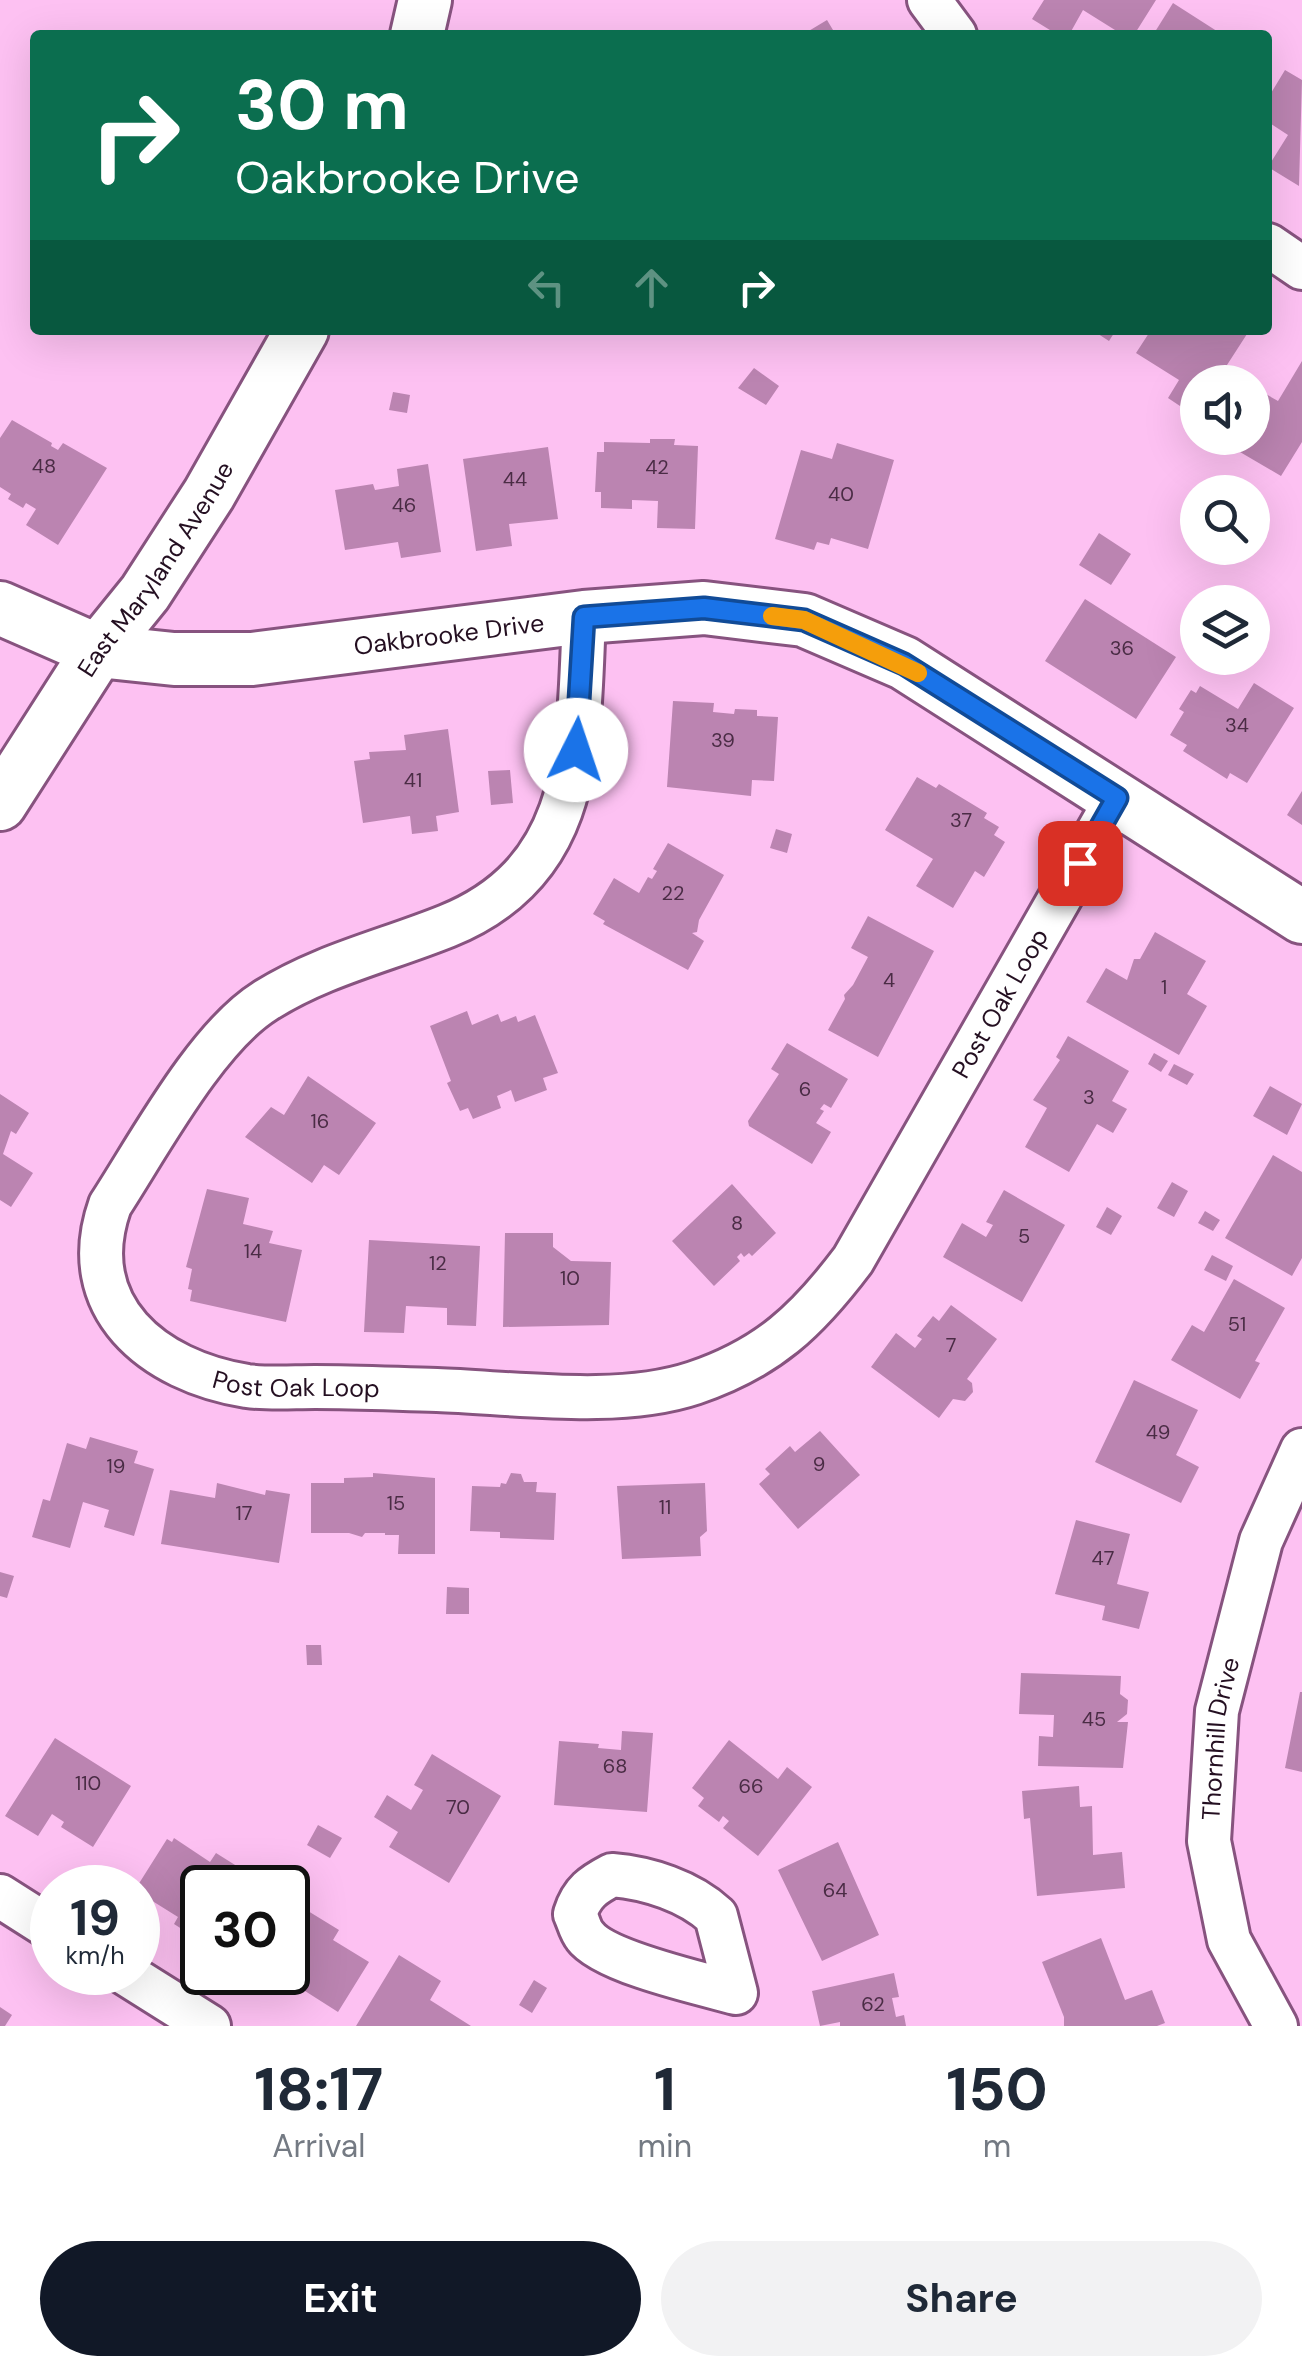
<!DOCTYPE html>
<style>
body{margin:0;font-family:"DM Sans",sans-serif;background:#f2f2f3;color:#1f2937;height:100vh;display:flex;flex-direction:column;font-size:38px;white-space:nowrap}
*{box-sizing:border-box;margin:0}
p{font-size:32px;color:#747a83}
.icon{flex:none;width:55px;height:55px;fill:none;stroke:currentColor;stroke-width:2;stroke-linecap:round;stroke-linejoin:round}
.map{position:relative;height:2026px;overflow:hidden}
.sheet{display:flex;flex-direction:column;background:#fff;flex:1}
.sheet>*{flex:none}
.hud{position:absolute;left:30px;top:30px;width:1242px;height:305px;border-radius:10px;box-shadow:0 10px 40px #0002;background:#0b6e4f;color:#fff;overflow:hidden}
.controls{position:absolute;left:1180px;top:365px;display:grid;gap:20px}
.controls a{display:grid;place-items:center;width:90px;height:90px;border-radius:50%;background:#fff;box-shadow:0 10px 40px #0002;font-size:50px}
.speed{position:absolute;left:30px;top:1865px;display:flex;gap:20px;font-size:50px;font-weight:700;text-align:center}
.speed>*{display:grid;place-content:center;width:130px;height:130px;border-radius:50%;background:#fff;box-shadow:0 10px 40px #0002;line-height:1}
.speed small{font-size:25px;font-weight:400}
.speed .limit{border:5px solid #111;border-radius:15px;background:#fff;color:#111}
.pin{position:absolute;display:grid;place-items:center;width:85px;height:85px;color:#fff;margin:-42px;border-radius:20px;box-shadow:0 5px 15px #0006}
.me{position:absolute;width:110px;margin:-55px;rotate:4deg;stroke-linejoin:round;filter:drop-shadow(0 0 8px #0008)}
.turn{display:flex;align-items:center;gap:35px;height:210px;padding:0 40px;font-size:45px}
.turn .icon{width:130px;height:130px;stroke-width:2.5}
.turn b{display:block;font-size:70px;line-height:85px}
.lanes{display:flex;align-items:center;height:95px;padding:0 40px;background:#0003;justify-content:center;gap:50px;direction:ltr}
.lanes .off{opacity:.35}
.eta{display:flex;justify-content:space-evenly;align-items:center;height:170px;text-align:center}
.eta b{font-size:60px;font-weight:700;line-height:70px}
.action{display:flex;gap:20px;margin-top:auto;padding:20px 40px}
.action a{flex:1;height:115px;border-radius:60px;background:#111827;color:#fff;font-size:40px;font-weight:700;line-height:115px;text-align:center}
.action a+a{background:#f2f2f3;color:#1f2937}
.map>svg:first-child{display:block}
.building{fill:#bb84b1}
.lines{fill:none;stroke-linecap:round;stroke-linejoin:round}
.minor-casing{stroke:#87537f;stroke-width:48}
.tertiary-casing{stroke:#87537f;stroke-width:58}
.minor{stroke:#fff;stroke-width:42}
.tertiary{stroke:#fff;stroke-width:52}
.route-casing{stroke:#114b97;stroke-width:25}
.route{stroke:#1a73e8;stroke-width:18}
.slow{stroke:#f59e0b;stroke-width:18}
.labels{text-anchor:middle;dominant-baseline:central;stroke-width:8;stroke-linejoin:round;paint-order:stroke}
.number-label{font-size:20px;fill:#4a2c45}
.street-label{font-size:25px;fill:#240f21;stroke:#fdc1f2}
</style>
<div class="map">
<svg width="1302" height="2026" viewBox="0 0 1302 2026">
<rect width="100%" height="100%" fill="#fdc1f2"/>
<!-- building -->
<path class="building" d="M1044,0H1156L1134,35H1123L1083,10L1069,35H1058L1032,19Z
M1173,3L1223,35H1153Z
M827,20L836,35H802Z
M1285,70L1302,80L1299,186L1268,167L1288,135L1268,122V98Z
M1092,330H1116L1109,341Z
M1151,330H1240L1247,334L1216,382H1198V393L1186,410L1168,398L1179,380L1136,353Z
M1302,361V442L1281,476L1240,452L1249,438H1252V386L1278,401Z
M754,368L779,386L766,405L738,388Z
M393,392L410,395L407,413L389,410Z
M12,420L52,443L51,446L58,450L63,443L107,468L58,545L26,525L36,509L26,503L23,508L8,499L11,494L0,487V438Z
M650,439H675L674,445L698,446L695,529L657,528L658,501L632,500V509L601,508V492H595L597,452H604V442L650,443Z
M837,443L894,460L868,549L831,538L829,545L817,542L814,550L775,539L801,450L832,459Z
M548,447L558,519L509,524L512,546L476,551L463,459Z
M428,464L441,552L401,558L398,542L345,550L335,490L373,484L375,490L399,486L397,469Z
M1099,533L1131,554L1111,585L1079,565Z
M1085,599L1176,657L1136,719L1045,661Z
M1254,683L1294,708L1247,783L1230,773L1227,779L1183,751L1187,745L1170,735L1184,712L1179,709L1191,690L1196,693L1200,686L1238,709Z
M673,701L714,703L713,712L734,714L735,709L757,710V716L778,717L774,781L752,780L751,796L667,787Z
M448,729L459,812L436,816L438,831L412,834L410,816L363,823L354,761L370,759L369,752L406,750L404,735Z
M510,770L513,803L491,805L488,771Z
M917,777L936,788L939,784L987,813L984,818L999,827L994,835L1005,842L984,877L975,871L953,908L916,886L933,859L885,830Z
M1302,791V825L1287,815Z
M776,829L792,834L787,853L770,848Z
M668,843L724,875L699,920L697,932L692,933L704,941L688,970L603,924L605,921L593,914L614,878L639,893L648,877L652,879L657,871L653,869Z
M868,916L934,951L878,1057L828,1030L845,999L844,995L853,985L868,957L851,948Z
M1155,932L1206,961L1187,994L1207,1006L1179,1055L1086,1002L1106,968L1127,980L1134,959H1140Z
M467,1011L472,1025L498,1014L501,1022L516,1016L518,1022L535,1015L558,1073L543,1078L547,1090L515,1102L511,1090L497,1096L501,1108L473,1119L468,1108L460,1111L447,1083L451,1081L430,1026Z
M1068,1036L1129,1071L1112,1101L1127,1109L1113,1133L1097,1124L1069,1172L1025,1147L1047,1108L1033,1100L1060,1060L1056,1057Z
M787,1043L848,1079L831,1108L824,1104L820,1109L824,1111L816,1123L831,1132L812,1164L749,1126L748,1121L779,1074L771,1069Z
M1154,1053L1168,1061L1161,1072L1148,1064Z
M1174,1064L1194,1074L1187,1085L1168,1075Z
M308,1076L376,1123L339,1175L324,1165L312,1183L245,1137L271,1107L284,1115Z
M1270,1086L1302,1104L1287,1135L1253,1116Z
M0,1094L29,1113L16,1134L11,1131L3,1154L33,1173L11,1207L0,1200Z
M1273,1155L1302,1172V1258L1292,1276L1225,1238Z
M1172,1182L1188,1191L1174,1217L1157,1208Z
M732,1184L776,1233L752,1256L749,1253L744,1257L741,1253L737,1257L740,1261L714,1286L672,1241Z
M207,1189L249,1198L243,1224L273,1231L269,1243L302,1250L286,1322L190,1301L192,1290L188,1289L192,1269L186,1267Z
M1004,1190L1065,1225L1022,1302L943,1257L962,1223L986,1237L993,1225L986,1222Z
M1107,1207L1122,1216L1111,1235L1096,1227Z
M1205,1211L1220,1220L1213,1231L1198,1223Z
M505,1233H553V1247L571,1261L611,1262L609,1325L503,1327Z
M369,1240L480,1246L476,1326L447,1325V1308L406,1306L404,1333L364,1332Z
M1212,1255L1233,1266L1226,1281L1204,1270Z
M1234,1279L1285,1308L1255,1361L1260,1363L1240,1399L1171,1360L1192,1325L1204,1332Z
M951,1305L997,1339L967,1379L972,1383L973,1392L965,1401L953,1399L939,1418L871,1367L896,1333L915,1348L922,1339L917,1336L933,1316L939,1321Z
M1134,1380L1198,1410L1176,1455L1199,1467L1181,1503L1095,1462Z
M820,1431L860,1475L798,1529L759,1484L770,1474L765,1469L790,1446L795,1452Z
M90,1437L138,1451L134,1463L154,1469L134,1536L104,1527L109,1510L83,1502L70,1548L32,1537L43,1499L50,1501L67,1443L86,1449Z
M373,1473L435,1478V1554H398L399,1535H385V1533H365L362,1537L349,1533H311V1483H344V1478L373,1477Z
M511,1473L521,1474L524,1482H537L536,1492L556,1493L554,1540L500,1538V1532L470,1531L472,1486L500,1487L501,1483L506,1484Z
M217,1483L265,1495L266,1490L290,1494L279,1563L161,1544L170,1490L215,1498Z
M705,1483L707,1531L700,1537L701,1556L622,1559L617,1486Z
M1076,1520L1130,1534L1117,1584L1149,1592L1139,1629L1102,1620L1105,1606L1055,1594Z
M0,1572L14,1576L7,1598L0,1596Z
M447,1587L469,1588V1614H446Z
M306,1645H321L322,1665H307Z
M1021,1673L1121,1676L1120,1694L1128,1700L1127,1714L1117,1722H1128L1123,1768L1038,1766L1039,1736L1053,1737L1054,1715L1019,1714Z
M1300,1692H1302V1772L1285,1768Z
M622,1731L653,1733L647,1812L554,1805L559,1741L599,1744L598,1748L621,1750Z
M55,1738L131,1786L93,1847L61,1827L64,1822L52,1814L38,1836L5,1816Z
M729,1740L778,1779L787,1767L812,1787L758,1856L723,1828L729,1821L723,1816L719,1822L698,1806L704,1798L692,1788Z
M432,1754L501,1796L449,1883L389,1847L398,1832L374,1817L387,1795L411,1810L423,1790L414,1785Z
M1079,1786L1080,1807L1092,1806L1093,1855L1122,1852L1125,1888L1037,1896L1030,1818L1024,1819L1022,1791Z
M318,1825L342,1838L330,1858L307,1845Z
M174,1838L210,1862L216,1853L251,1875L244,1888H202V1942L174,1924L178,1917L138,1892V1885L167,1839L172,1842Z
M838,1842L879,1935L822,1961L778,1870Z
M308,1911L339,1930L333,1940L369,1962L338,2012L294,1984L297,1979L288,1973V1913L301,1922Z
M1101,1938L1125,2000L1152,1990L1165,2023L1157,2026H1064V2017L1042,1962Z
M399,1955L441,1981L430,2000L471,2026H356Z
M249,1972H277L269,1985Z
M894,1973L899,1997L892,1998L896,2017L904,2015L906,2026H840V2022L820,2026L812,1991Z
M534,1980L547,1988L532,2013L519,2005Z
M0,2007L12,2015L5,2026H0Z"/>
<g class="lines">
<defs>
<g id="minor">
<path d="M929,0L955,35"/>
<path d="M1268,245L1302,268"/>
<path id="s1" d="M584,617C578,743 585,870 447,926C385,951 322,965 265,1001C206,1038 149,1145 110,1205C74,1307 153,1371 247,1386C269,1389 293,1387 315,1387C356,1387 397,1389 437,1390C517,1393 619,1408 694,1383C768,1358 807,1321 853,1260L1117,798"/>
<path d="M612,1875C648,1878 689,1891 716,1916L736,1993C703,1984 604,1962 585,1936C580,1930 578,1920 575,1914C582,1892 593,1885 612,1875Z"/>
<path d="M0,1896L52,1929"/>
<path d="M123,1972L209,2026"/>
<path id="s2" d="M1276,2026L1229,1940L1209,1841L1217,1711L1261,1541L1302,1450"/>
</g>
<g id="tertiary">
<path d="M417,35L425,0"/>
<path id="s3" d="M0,608L98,651L174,659H252L584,617L704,608L804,620L904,663L1302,917"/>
<path id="s4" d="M0,804L98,651L145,593L209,494L302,330"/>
</g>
</defs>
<!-- minor casing -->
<use href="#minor" class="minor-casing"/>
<!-- tertiary casing -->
<use href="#tertiary" class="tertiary-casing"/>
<!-- minor -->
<use href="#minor" class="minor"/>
<!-- tertiary -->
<use href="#tertiary" class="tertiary"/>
</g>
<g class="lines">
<defs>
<path id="route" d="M576,750L584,617L704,608L804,620L904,664L1117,798L1080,863"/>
</defs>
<!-- route casing -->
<use href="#route" class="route-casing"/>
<!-- route -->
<use href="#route" class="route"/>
<!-- slow -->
<path class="slow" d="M772,616L804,620L918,673"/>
</g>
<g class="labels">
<!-- number labels -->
<g class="number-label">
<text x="44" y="466">48</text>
<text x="657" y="467">42</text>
<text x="515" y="479">44</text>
<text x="841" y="494">40</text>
<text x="404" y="505">46</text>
<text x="1122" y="648">36</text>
<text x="1237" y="725">34</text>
<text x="723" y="740">39</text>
<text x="413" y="780">41</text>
<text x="961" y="820">37</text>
<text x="673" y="893">22</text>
<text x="889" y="980">4</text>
<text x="1164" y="987">1</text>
<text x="805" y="1089">6</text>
<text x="1089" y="1097">3</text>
<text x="320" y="1121">16</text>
<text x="737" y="1223">8</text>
<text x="1024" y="1236">5</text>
<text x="253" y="1251">14</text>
<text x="438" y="1263">12</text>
<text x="570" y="1278">10</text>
<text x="1237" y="1324">51</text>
<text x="951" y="1345">7</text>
<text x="1158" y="1432">49</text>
<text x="819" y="1464">9</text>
<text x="116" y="1466">19</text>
<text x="396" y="1503">15</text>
<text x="665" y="1507">11</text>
<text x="244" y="1513">17</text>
<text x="1103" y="1558">47</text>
<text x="1094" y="1719">45</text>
<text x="615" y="1766">68</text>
<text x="88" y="1783">110</text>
<text x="751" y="1786">66</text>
<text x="458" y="1807">70</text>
<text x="835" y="1890">64</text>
<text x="873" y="2004">62</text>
</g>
<!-- street labels -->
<g class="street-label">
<text stroke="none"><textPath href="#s4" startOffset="282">East Maryland Avenue</textPath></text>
<text stroke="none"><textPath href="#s3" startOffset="460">Oakbrooke Drive</textPath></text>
<text stroke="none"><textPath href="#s1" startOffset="2032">Post Oak Loop</textPath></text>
<text stroke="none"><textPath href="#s1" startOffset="1132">Post Oak Loop</textPath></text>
<text stroke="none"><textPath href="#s2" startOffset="302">Thornhill Drive</textPath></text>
</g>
</g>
</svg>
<div class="controls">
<a><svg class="icon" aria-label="sound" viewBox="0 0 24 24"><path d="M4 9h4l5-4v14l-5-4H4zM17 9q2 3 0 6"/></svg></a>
<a><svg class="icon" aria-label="search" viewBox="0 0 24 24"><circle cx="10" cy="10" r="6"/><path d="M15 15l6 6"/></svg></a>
<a><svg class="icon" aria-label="layers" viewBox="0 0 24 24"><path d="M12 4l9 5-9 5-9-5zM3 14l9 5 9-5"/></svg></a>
</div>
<div class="speed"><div>19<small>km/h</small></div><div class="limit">30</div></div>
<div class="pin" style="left:1080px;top:863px;background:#d93025"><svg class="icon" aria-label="arrive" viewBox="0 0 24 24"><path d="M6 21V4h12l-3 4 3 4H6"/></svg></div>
<svg class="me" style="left:576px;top:750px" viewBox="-20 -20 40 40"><circle r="19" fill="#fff"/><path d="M0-13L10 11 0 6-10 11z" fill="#1a73e8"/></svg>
<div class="hud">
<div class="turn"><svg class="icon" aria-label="right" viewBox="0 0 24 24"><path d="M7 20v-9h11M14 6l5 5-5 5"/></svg><div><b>30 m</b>Oakbrooke Drive</div></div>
<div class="lanes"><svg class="icon off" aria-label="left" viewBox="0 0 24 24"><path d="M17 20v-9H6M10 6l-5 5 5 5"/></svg><svg class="icon off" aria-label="ahead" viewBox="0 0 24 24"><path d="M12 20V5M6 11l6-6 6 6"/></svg><svg class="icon" aria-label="right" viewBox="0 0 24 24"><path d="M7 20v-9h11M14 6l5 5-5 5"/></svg></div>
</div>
</div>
<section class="sheet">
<div class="eta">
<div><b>18:17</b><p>Arrival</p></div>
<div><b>1</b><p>min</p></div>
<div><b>150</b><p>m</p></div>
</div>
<div class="action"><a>Exit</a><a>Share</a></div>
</section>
